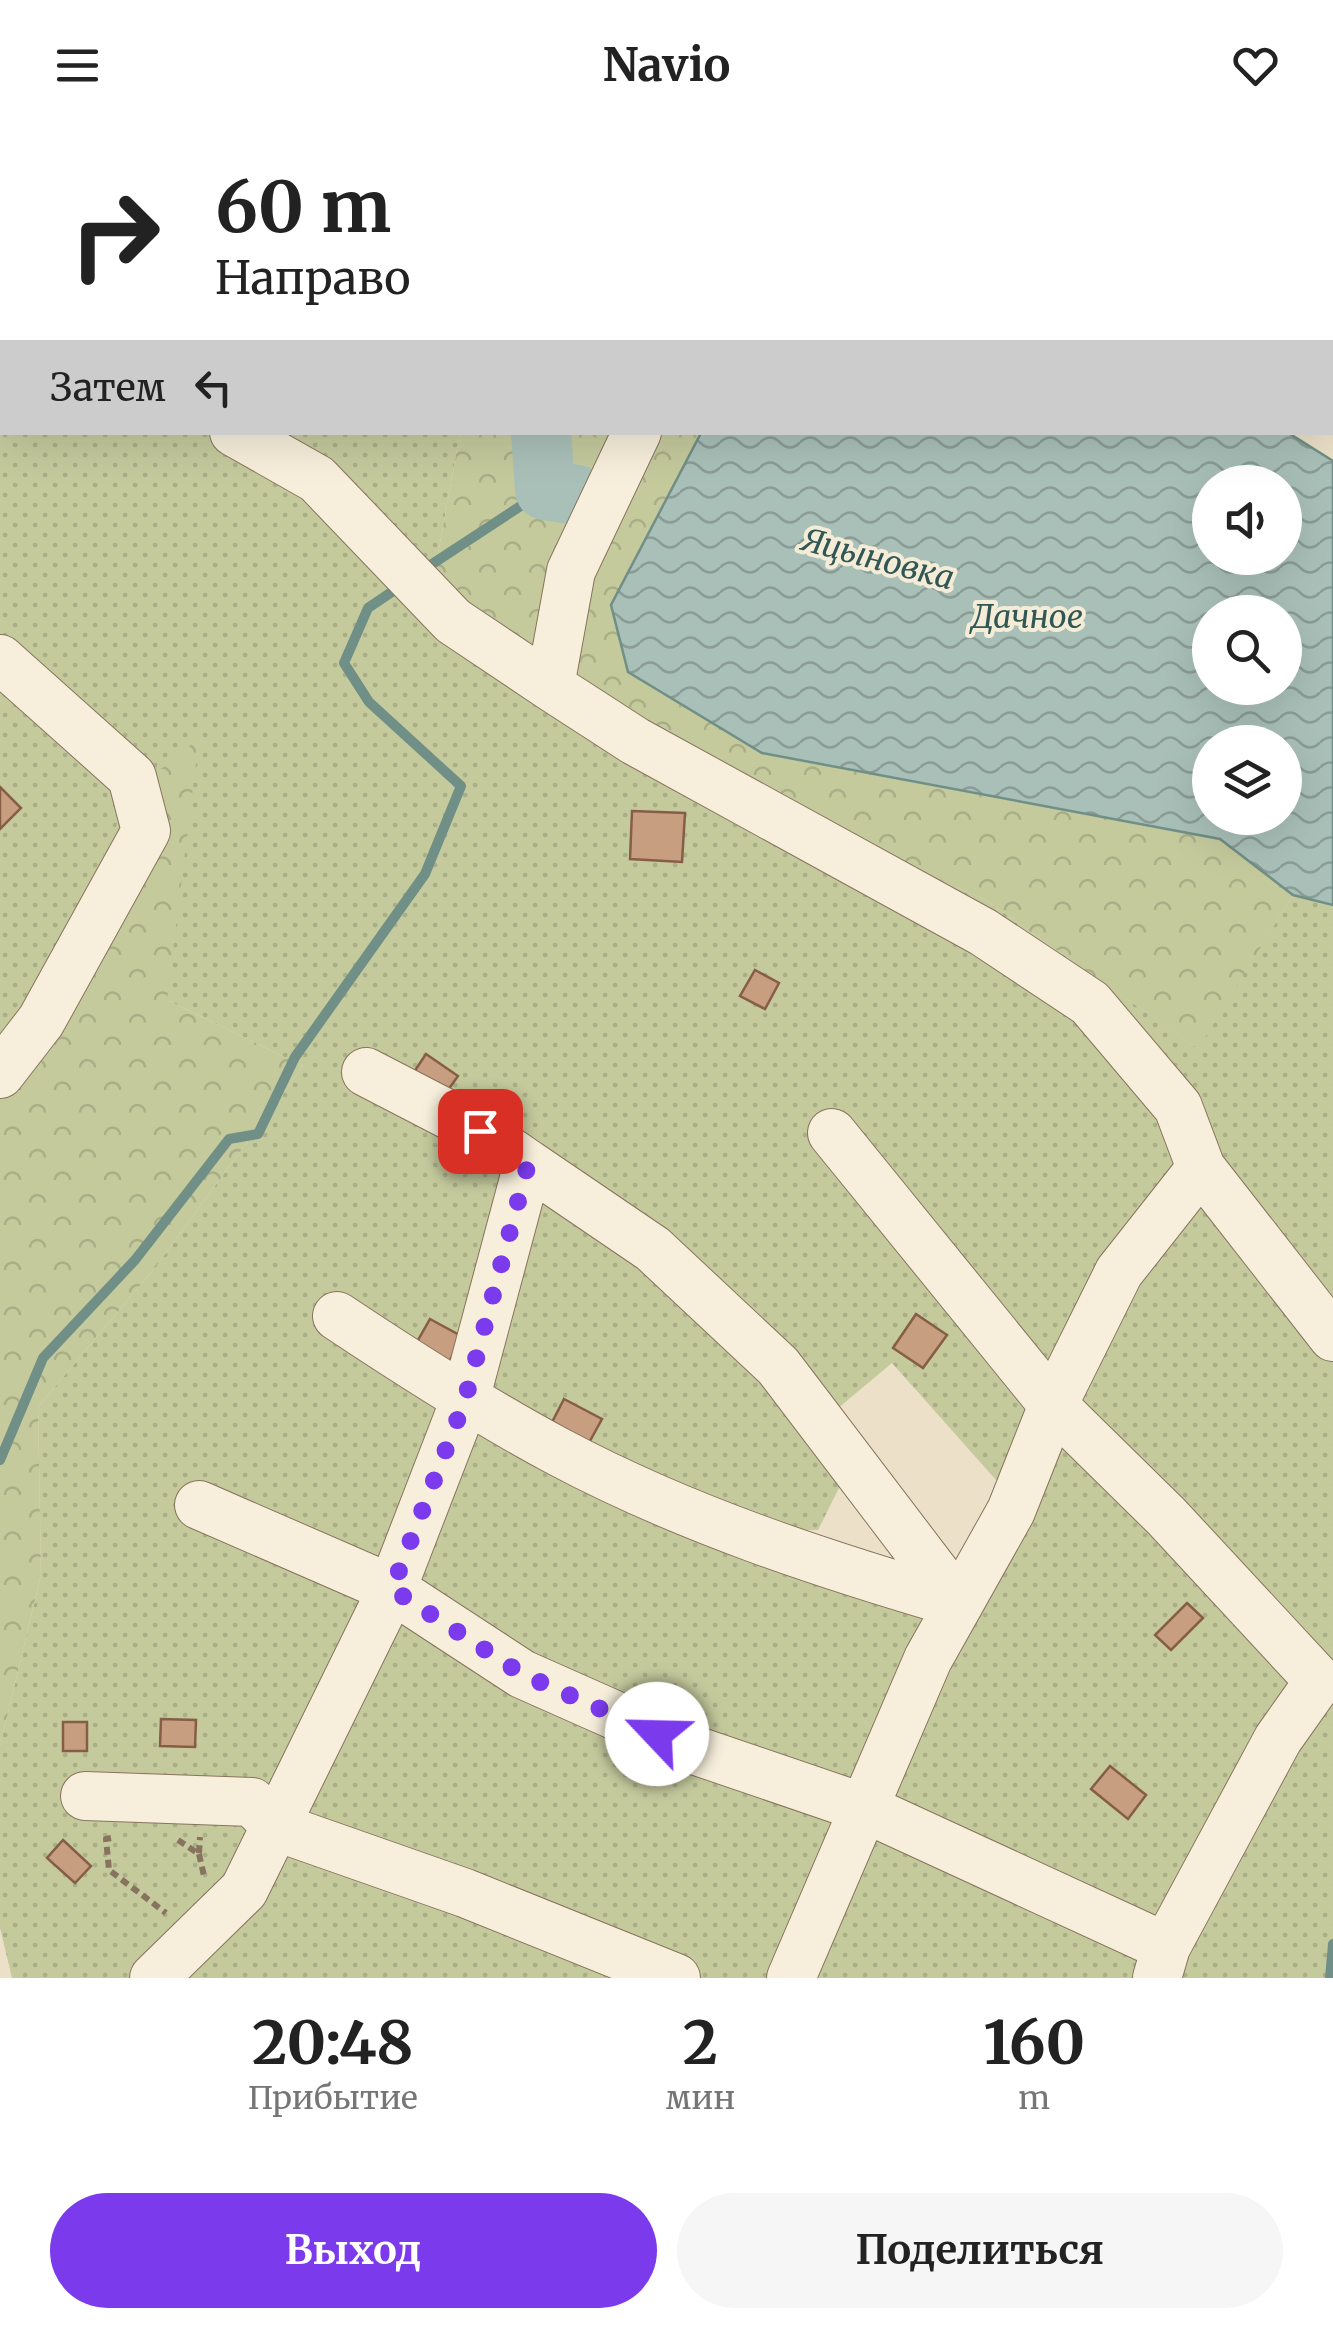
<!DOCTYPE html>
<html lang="ru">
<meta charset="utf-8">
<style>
body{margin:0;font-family:Merriweather,serif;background:#f6f6f6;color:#222;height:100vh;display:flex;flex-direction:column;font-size:38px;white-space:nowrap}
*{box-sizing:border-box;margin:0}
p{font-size:32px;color:#767676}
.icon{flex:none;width:55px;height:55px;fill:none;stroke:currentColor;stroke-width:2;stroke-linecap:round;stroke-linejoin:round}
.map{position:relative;height:1848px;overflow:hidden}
.details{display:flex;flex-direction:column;background:#fff;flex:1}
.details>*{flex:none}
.top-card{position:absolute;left:0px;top:0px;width:1335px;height:305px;box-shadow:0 10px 40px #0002;background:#fff;color:#222;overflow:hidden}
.buttons{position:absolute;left:1192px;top:335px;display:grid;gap:20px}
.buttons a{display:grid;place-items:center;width:110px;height:110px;border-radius:50%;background:#fff;box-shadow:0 10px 40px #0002;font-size:50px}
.pin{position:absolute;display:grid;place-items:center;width:85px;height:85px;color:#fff;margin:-42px;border-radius:20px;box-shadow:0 5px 15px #0006}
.me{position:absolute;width:110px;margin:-55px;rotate:294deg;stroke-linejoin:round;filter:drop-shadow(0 0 8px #0008)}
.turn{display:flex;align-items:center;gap:35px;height:210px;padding:0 50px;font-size:45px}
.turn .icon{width:130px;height:130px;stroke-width:2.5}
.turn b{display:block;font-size:70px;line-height:85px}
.then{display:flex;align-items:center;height:95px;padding:0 50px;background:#0003;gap:20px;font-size:38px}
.eta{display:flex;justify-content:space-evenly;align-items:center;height:170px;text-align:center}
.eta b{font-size:60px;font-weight:700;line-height:70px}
.cta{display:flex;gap:20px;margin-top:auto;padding:20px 50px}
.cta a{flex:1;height:115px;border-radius:60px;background:#7c3aed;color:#fff;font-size:40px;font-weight:700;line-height:115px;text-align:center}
.cta a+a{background:#f6f6f6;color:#222}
header{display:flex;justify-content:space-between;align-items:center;height:130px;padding:0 50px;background:#fff;font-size:45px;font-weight:700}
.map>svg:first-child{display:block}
.green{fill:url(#green-dots)}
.forest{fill:url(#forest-crowns)}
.water{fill:url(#water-waves);stroke:#708f87;stroke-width:2.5;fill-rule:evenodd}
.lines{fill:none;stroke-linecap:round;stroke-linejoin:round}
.stream{stroke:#708f87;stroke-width:10}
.river{stroke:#a9c0b9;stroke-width:60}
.building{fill:#c89e81;stroke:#855e45;stroke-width:2.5}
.minor-casing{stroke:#87745e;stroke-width:50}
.path{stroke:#87745e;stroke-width:6;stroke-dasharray:8 5;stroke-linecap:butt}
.minor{stroke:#f7efdb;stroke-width:48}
.route{stroke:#7c3aed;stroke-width:18;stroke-dasharray:0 32.4}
.labels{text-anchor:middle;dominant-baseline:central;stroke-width:8;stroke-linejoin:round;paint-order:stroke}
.water-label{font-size:32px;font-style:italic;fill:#315755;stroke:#f4ecd7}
</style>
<header><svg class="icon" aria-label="menu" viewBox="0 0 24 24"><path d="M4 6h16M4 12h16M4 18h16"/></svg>Navio<svg class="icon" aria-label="heart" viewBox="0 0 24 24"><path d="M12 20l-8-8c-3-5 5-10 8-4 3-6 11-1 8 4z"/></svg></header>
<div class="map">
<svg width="1333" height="1848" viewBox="0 0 1333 1848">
<defs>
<pattern id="green-dots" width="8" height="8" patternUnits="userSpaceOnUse" patternTransform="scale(2.5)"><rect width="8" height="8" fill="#c5ca9d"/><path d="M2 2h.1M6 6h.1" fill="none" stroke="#aaae87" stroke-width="1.8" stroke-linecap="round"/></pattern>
<pattern id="forest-crowns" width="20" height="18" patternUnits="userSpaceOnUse" patternTransform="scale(2.5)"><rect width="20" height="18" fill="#c5ca9d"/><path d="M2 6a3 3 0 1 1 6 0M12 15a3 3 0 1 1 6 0" fill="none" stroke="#aaae87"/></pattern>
<pattern id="water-waves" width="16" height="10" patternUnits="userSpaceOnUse" patternTransform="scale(2.5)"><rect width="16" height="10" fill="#a9c0b9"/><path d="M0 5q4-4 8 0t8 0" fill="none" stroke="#8b9c96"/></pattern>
</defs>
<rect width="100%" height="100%" fill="#ece1c8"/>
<!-- green -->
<path class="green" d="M0,0H45L2,2V302L460,303L438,424L421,463L712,657L984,769L1197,918L1293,765L1333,775V1848H1175L1330,1558L1068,1269L1004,1359L892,1233L831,1284L519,1011L464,1229L380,1447L228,1763L133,1848H12L0,1798V1616L41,1445L38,1277L157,1135L303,936L167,870L0,962Z
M543,1063L644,1130L846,1344L818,1400H776L475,1267Z
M475,1286L931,1480L856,1658L529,1537L410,1457Z
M1062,1301L1302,1547L1162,1802L881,1668Z
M394,1480L840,1685L775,1848H700L292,1691Z
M869,1701L1147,1820L1139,1848H808Z
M288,1710L653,1848H176Z"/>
<!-- forest -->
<path class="forest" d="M45,0H1068V2H44Z
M460,303H701L611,474L762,623L1220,709L1293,765L1198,919L984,769L712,657L421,463L438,424Z
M199,608L167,870L303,936L157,1135L38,1277L41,1445L0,1616V962L130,664Z"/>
<!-- water -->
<path class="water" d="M701,303L1287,302L1333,331V775L1293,765L1220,709L762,623L628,542L611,475ZM1210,352H1285V428H1210ZM1210,482H1285V558H1210ZM1210,612H1285V688H1210Z"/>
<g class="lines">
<!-- stream -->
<path class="stream" d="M420,442L545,360
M0,1330L43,1228L135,1130L229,1009L258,1004L295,927L425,744L461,656L369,572L344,533L368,478L402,455
M1330,1848L1333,1814"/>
<!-- river -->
<path class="river" d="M443,0L444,2
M541,302L545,360L577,365"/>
</g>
<!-- building -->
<path class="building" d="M0,657L21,678L0,699Z
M632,681L685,683L682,732L630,729Z
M755,840L779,853L765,879L740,866Z
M426,924L458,946L443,967L412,945Z
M916,1184L947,1205L923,1238L893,1218Z
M430,1189L463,1207L446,1237L413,1219Z
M564,1269L602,1289L585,1320L548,1300Z
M1187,1473L1203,1488L1171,1520L1155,1505Z
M161,1589L196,1590L195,1617L160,1616Z
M63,1592H87V1621H63Z
M1110,1636L1146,1665L1128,1689L1091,1659Z
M63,1710L91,1736L75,1753L47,1728Z"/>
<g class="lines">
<defs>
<path id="minor" d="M1316,0L1324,2
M823,2L824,0
M0,196L2,197
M1332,239H1333
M234,302L317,349L453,491L550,556
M637,302L571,441L550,556L635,611L983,802L1090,873L1178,977L1201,1038L1119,1142L1053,1275L1011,1381L928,1529L791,1848
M0,529L132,647L146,701L41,891L0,944
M832,1003L1053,1275L1166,1386L1319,1551L1278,1609L1166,1817
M528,1034L653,1119L778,1236L959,1474
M1201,1038L1333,1207
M337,1186C409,1234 482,1281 559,1322C685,1389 822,1434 959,1474
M199,1375L392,1459L522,1544L691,1619L864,1678L1166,1817L1157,1848
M85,1666L252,1672L277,1697L465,1763L676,1848
M154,1848L244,1760L392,1459L465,1270L528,1034L480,1001L366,942"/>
</defs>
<!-- minor casing -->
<use href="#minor" class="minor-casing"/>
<!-- path -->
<path class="path" d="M111,1708L106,1709L109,1740L166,1783
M178,1710L199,1724L200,1707
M199,1724L204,1746"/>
<!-- minor -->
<use href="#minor" class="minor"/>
</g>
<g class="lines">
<!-- route -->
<path class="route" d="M480,1001L528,1034L465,1270L392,1459L522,1544L657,1604"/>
</g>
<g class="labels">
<!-- water labels -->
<g class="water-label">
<text transform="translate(878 429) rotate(15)">Яцыновка</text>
<text x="1027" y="487">Дачное</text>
</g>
</g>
</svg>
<div class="buttons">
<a><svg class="icon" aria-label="sound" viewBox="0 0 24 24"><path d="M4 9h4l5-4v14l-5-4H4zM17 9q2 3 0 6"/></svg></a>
<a><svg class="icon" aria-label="search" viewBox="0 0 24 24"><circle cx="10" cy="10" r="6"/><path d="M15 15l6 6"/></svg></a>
<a><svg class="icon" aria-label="layers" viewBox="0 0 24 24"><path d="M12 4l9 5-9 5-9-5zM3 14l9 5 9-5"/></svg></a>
</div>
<div class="pin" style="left:480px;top:1001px;background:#d93025"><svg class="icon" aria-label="arrive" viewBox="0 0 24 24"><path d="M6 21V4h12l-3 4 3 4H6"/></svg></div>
<svg class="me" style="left:657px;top:1604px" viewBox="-20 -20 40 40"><circle r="19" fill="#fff"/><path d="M0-13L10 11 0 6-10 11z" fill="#7c3aed"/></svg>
<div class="top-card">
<div class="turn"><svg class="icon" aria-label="right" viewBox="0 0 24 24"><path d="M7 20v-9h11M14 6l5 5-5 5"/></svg><div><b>60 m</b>Направо</div></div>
<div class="then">Затем<svg class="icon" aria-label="left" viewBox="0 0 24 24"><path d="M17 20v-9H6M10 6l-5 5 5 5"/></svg></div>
</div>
</div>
<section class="details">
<div class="eta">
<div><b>20:48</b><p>Прибытие</p></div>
<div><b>2</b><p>мин</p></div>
<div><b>160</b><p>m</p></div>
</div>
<div class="cta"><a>Выход</a><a>Поделиться</a></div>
</section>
